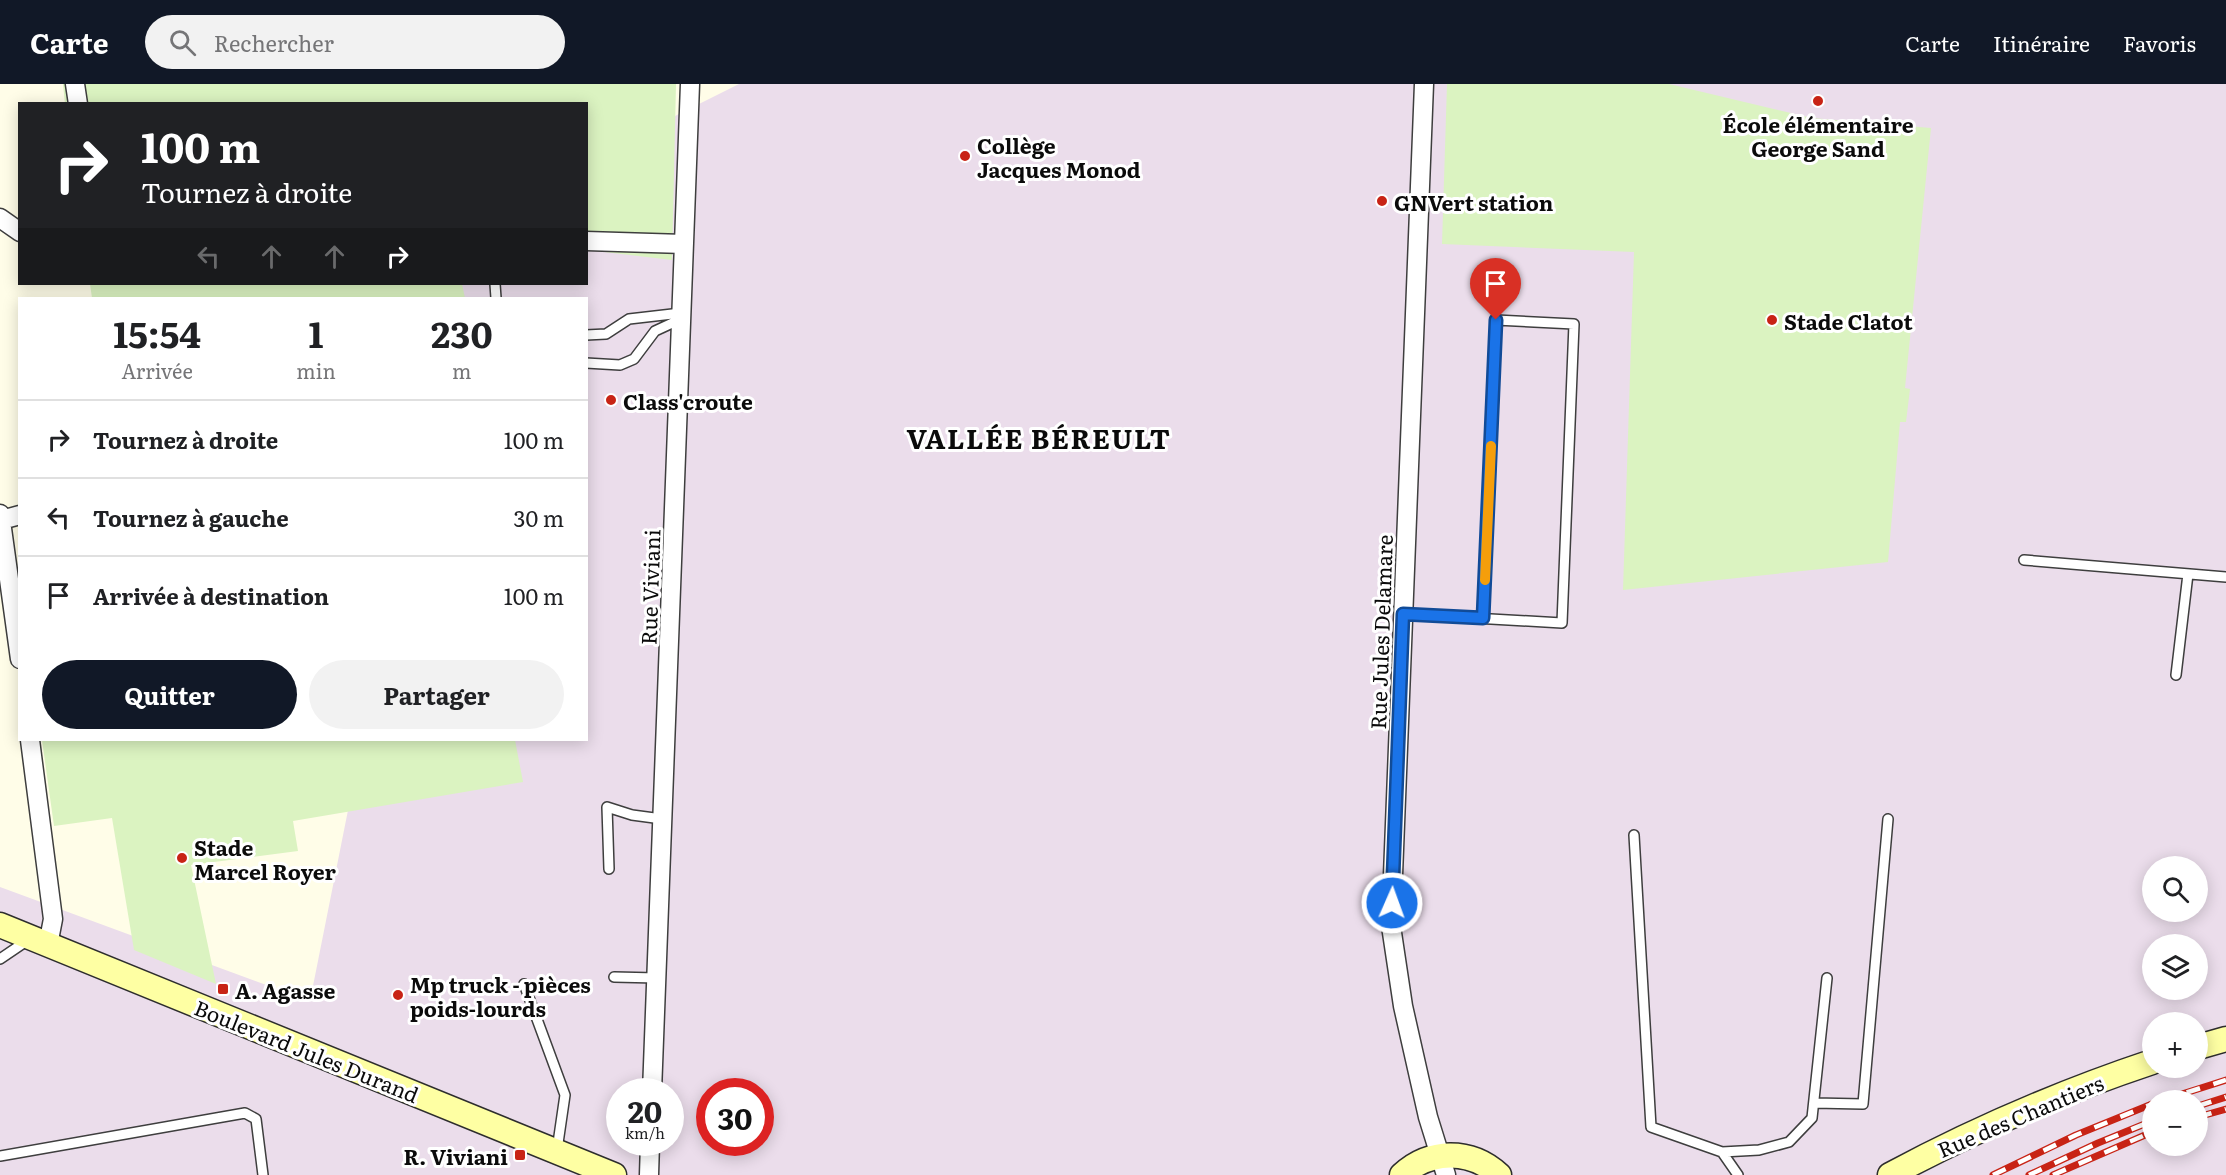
<!DOCTYPE html>
<html lang="fr">
<meta charset="utf-8">
<style>
body{margin:0;font-family:Literata,serif;background:#f2f2f2;color:#202124;height:100vh;display:flex;flex-direction:column;font-size:22px;white-space:nowrap}
*{box-sizing:border-box;margin:0}
p{font-size:20px;color:#757577}
.icon{flex:none;width:33px;height:33px;fill:none;stroke:currentColor;stroke-width:2;stroke-linecap:round;stroke-linejoin:round}
.map{position:relative;flex:1;overflow:hidden}
.drawer{position:absolute;left:18px;top:213px;width:570px;height:444px;display:flex;flex-direction:column;background:#fff;border-radius:0px;box-shadow:0 3px 15px #0003}
.drawer>*{flex:none}
.guide{position:absolute;left:18px;top:18px;width:570px;height:183px;border-radius:0px;box-shadow:0 3px 15px #0003;background:#202124;color:#fff;overflow:hidden}
.controls{position:absolute;left:2142px;top:772px;display:grid;gap:12px}
.controls a{display:grid;place-items:center;width:66px;height:66px;border-radius:50%;background:#fff;box-shadow:0 3px 15px #0003;font-size:30px}
.speed{position:absolute;left:606px;top:994px;display:flex;gap:12px;font-size:30px;font-weight:700;text-align:center}
.speed>*{display:grid;place-content:center;width:78px;height:78px;border-radius:50%;background:#fff;box-shadow:0 3px 15px #0003;line-height:1}
.speed small{font-size:15px;font-weight:400}
.speed .limit{border:9px solid #d22;background:#fff;color:#111}
.pin{position:absolute;display:grid;place-items:center;width:51px;height:51px;color:#fff;margin:-62px -26px;border-radius:50% 50% 50% 0;rotate:-45deg;box-shadow:0 0 6px #0007}
.pin .icon{rotate:45deg}
.me{position:absolute;width:66px;margin:-33px;rotate:2deg;stroke-linejoin:round;filter:drop-shadow(0 0 4px #0008)}
.turn{display:flex;align-items:center;gap:21px;height:126px;padding:0 24px;font-size:27px}
.turn .icon{width:78px;height:78px;stroke-width:2.5}
.turn b{display:block;font-size:42px;line-height:51px}
.lanes{display:flex;align-items:center;height:57px;padding:0 24px;background:#0003;justify-content:center;gap:30px;direction:ltr}
.lanes .off{opacity:.35}
.eta{display:flex;justify-content:space-evenly;align-items:center;height:102px;text-align:center}
.eta b{font-size:36px;font-weight:700;line-height:42px}
.cta{display:flex;gap:12px;margin-top:auto;padding:12px 24px}
.cta a{flex:1;height:69px;border-radius:36px;background:#111827;color:#fff;font-size:24px;font-weight:700;line-height:69px;text-align:center}
.cta a+a{background:#f2f2f2;color:#202124}
ul{padding:0;list-style:none}
li{display:flex;align-items:center;gap:18px;height:78px;padding:0 24px;border-top:2px solid #e0e0e0}
li div{flex:1}
li b{display:block;font-size:22px}
li em{font-style:normal}
header{display:flex;align-items:center;gap:36px;box-sizing:border-box;height:84px;padding:0 30px;background:#111827;color:#fff}
header strong{font-size:28px}
nav{display:flex;gap:33px;margin-inline-start:auto;font-size:21px}
.search{width:420px;height:54px;background:#f2f2f2;display:flex;align-items:center;gap:15px;box-sizing:border-box;padding:0 21px;border-radius:33px;color:#757577;font-size:22px}
.map>svg:first-child{display:block}
.industrial{fill:#ebddeb;fill-rule:evenodd}
.pitch{fill:#dbf3c1}
.lines{fill:none;stroke-linecap:round;stroke-linejoin:round}
.lane-casing{stroke:#3e3e3e;stroke-width:12}
.street-casing{stroke:#3e3e3e;stroke-width:21}
.secondary-casing{stroke:#2d2d2d;stroke-width:27}
.lane{stroke:#fff;stroke-width:9}
.street{stroke:#fff;stroke-width:18}
.secondary{stroke:#feffa3;stroke-width:24}
.rail-casing{stroke:#c82315;stroke-width:7}
.rail{stroke:#fff;stroke-width:4.5;stroke-dasharray:14;stroke-linecap:butt}
.route-casing{stroke:#114b97;stroke-width:15}
.route{stroke:#1a73e8;stroke-width:10}
.slow{stroke:#f59e0b;stroke-width:10}
.poi-dot{fill:#c82315;stroke:#fff;stroke-width:2}
.labels{text-anchor:middle;dominant-baseline:central;stroke-width:6;stroke-linejoin:round;paint-order:stroke}
.poi-label{font-size:21px;font-weight:bold;fill:#0b0b0b;stroke:#fff;text-anchor:start}
.street-label{font-size:21px;fill:#0b0b0b;stroke:#fff}
.district-label{font-size:27px;font-weight:bold;letter-spacing:1.5px;fill:#0b0b0b;stroke:#fff}
</style>
<header>
<strong>Carte</strong>
<div class="search"><svg class="icon" aria-label="search" viewBox="0 0 24 24"><circle cx="10" cy="10" r="6"/><path d="M15 15l6 6"/></svg>Rechercher</div>
<nav><a>Carte</a><a>Itinéraire</a><a>Favoris</a></nav>
</header>
<div class="map">
<svg width="2226" height="1091" viewBox="0 0 2226 1091">
<rect width="100%" height="100%" fill="#fffde8"/>
<!-- industrial -->
<path class="industrial" d="M739,0H2226V1091H0V803L310,917L362,656H586V214H451L454,200H586L587,76ZM2152,783H2198V828H2152ZM2152,861H2198V906H2152ZM2152,939H2198V984H2152ZM620,1008H670V1059H620ZM710,1008H760V1059H710ZM2152,1017H2198V1062H2152Z"/>
<!-- pitch -->
<path class="pitch" d="M63,0H676L672,176L587,166L586,20H65Z
M1447,0H1669L1812,34L1931,44L1905,304L1910,305L1906,338H1900L1888,478L1623,506L1634,168L1442,160Z
M90,200H462L465,214H92Z
M42,656H515L523,698L293,737L298,767L191,781L216,900L134,866L112,734L54,742Z"/>
<g class="lines">
<defs>
<path id="lane" d="M495,200L496,214
M586,251L606,250L629,235L681,229
M586,279L620,281L634,275L655,247L681,235
M2024,476L2226,493
M1403,530L1562,539L1574,240L1496,236L1483,534
M2176,591L2188,490
M1634,751L1651,1043L1722,1068L1738,1091
M609,785L607,723L632,731L662,735
M0,875L28,856
M614,893L657,894
M524,900L565,1011L557,1066
M1814,1019L1863,1020L1888,735
M1722,1068L1759,1066L1789,1058L1812,1034L1827,894
M0,1072L245,1029L256,1035L263,1091"/>
<path id="street" d="M75,0L78,20
M1424,0L1391,842L1403,922L1428,1033L1446,1091
M0,134L20,148
M586,157L684,160
M0,430L20,575
M1,436L20,431
M30,656L53,835L48,861
M652,1008L690,0
M649,1091L650,1059"/>
<path id="secondary" d="M0,841L614,1091
M2198,963L2226,955
M1402,1091C1430,1065 1471,1065 1499,1091
M1890,1091C1974,1046 2062,1008 2152,978"/>
</defs>
<!-- lane casing -->
<use href="#lane" class="lane-casing"/>
<!-- street casing -->
<use href="#street" class="street-casing"/>
<!-- secondary casing -->
<use href="#secondary" class="secondary-casing"/>
<!-- lane -->
<use href="#lane" class="lane"/>
<!-- street -->
<use href="#street" class="street"/>
<!-- secondary -->
<use href="#secondary" class="secondary"/>
<defs>
<path id="rail" d="M2160,1017L2226,996
M2198,1022L2226,1013
M2198,1033L2226,1025
M1993,1091L2076,1051L2152,1020
M2029,1091L2098,1059L2152,1037
M2053,1091L2152,1048"/>
</defs>
<!-- rail casing -->
<use href="#rail" class="rail-casing"/>
<!-- rail -->
<use href="#rail" class="rail"/>
</g>
<g class="lines">
<defs>
<path id="route" d="M1392,819L1403,530L1483,534L1496,236"/>
</defs>
<!-- route casing -->
<use href="#route" class="route-casing"/>
<!-- route -->
<use href="#route" class="route"/>
<!-- slow -->
<path class="slow" d="M1485,496L1491,362"/>
</g>
<!-- markers -->
<g class="poi-dot">
<circle cx="1818" cy="17" r="6"/>
<circle cx="965" cy="72" r="6"/>
<circle cx="1382" cy="117" r="6"/>
<circle cx="1772" cy="236" r="6"/>
<circle cx="611" cy="316" r="6"/>
<circle cx="182" cy="774" r="6"/>
<rect x="217" y="899" width="12" height="12" rx="3"/>
<circle cx="398" cy="911" r="6"/>
<rect x="514" y="1065" width="12" height="12" rx="3"/>
</g>
<g class="labels">
<!-- poi labels -->
<g class="poi-label">
<text x="1818" y="39" text-anchor="middle">École élémentaire<tspan x="1818" dy="24">George Sand</tspan></text>
<text x="977" y="60">Collège<tspan x="977" dy="24">Jacques Monod</tspan></text>
<text x="1394" y="117">GNVert station</text>
<text x="1784" y="236">Stade Clatot</text>
<text x="623" y="316">Class'croute</text>
<text x="194" y="762">Stade<tspan x="194" dy="24">Marcel Royer</tspan></text>
<text x="410" y="899">Mp truck - pièces<tspan x="410" dy="24">poids-lourds</tspan></text>
<text x="235" y="905">A. Agasse</text>
<text x="508" y="1071" text-anchor="end">R. Viviani</text>
</g>
<!-- street labels -->
<g class="street-label">
<text transform="translate(649 503) rotate(-88)">Rue Viviani</text>
<text transform="translate(1380 548) rotate(-88)">Rue Jules Delamare</text>
<text transform="translate(307 966) rotate(22)">Boulevard Jules Durand</text>
<text transform="translate(2020 1031) rotate(-23)">Rue des Chantiers</text>
</g>
<!-- district labels -->
<g class="district-label">
<text x="1039" y="353">VALLÉE BÉREULT</text>
</g>
</g>
</svg>
<div class="controls">
<a><svg class="icon" aria-label="search" viewBox="0 0 24 24"><circle cx="10" cy="10" r="6"/><path d="M15 15l6 6"/></svg></a>
<a><svg class="icon" aria-label="layers" viewBox="0 0 24 24"><path d="M12 4l9 5-9 5-9-5zM3 14l9 5 9-5"/></svg></a>
<a>+</a>
<a>−</a>
</div>
<div class="speed"><div>20<small>km/h</small></div><div class="limit">30</div></div>
<div class="pin" style="left:1496px;top:236px;background:#d93025"><svg class="icon" aria-label="arrive" viewBox="0 0 24 24"><path d="M6 21V4h12l-3 4 3 4H6"/></svg></div>
<svg class="me" style="left:1392px;top:819px" viewBox="-20 -20 40 40"><circle r="17" fill="#1a73e8" stroke="#fff" stroke-width="3"/><path d="M0-11L8 9 0 5-8 9z" fill="#fff"/></svg>
<div class="guide">
<div class="turn"><svg class="icon" aria-label="right" viewBox="0 0 24 24"><path d="M7 20v-9h11M14 6l5 5-5 5"/></svg><div><b>100 m</b>Tournez à droite</div></div>
<div class="lanes"><svg class="icon off" aria-label="left" viewBox="0 0 24 24"><path d="M17 20v-9H6M10 6l-5 5 5 5"/></svg><svg class="icon off" aria-label="ahead" viewBox="0 0 24 24"><path d="M12 20V5M6 11l6-6 6 6"/></svg><svg class="icon off" aria-label="ahead" viewBox="0 0 24 24"><path d="M12 20V5M6 11l6-6 6 6"/></svg><svg class="icon" aria-label="right" viewBox="0 0 24 24"><path d="M7 20v-9h11M14 6l5 5-5 5"/></svg></div>
</div>
<section class="drawer">
<div class="eta">
<div><b>15:54</b><p>Arrivée</p></div>
<div><b>1</b><p>min</p></div>
<div><b>230</b><p>m</p></div>
</div>
<ul>
<li><svg class="icon" aria-label="right" viewBox="0 0 24 24"><path d="M7 20v-9h11M14 6l5 5-5 5"/></svg><div><b>Tournez à droite</b></div><em>100 m</em></li>
<li><svg class="icon" aria-label="left" viewBox="0 0 24 24"><path d="M17 20v-9H6M10 6l-5 5 5 5"/></svg><div><b>Tournez à gauche</b></div><em>30 m</em></li>
<li><svg class="icon" aria-label="arrive" viewBox="0 0 24 24"><path d="M6 21V4h12l-3 4 3 4H6"/></svg><div><b>Arrivée à destination</b></div><em>100 m</em></li>
</ul>
<div class="cta"><a>Quitter</a><a>Partager</a></div>
</section>
</div>
